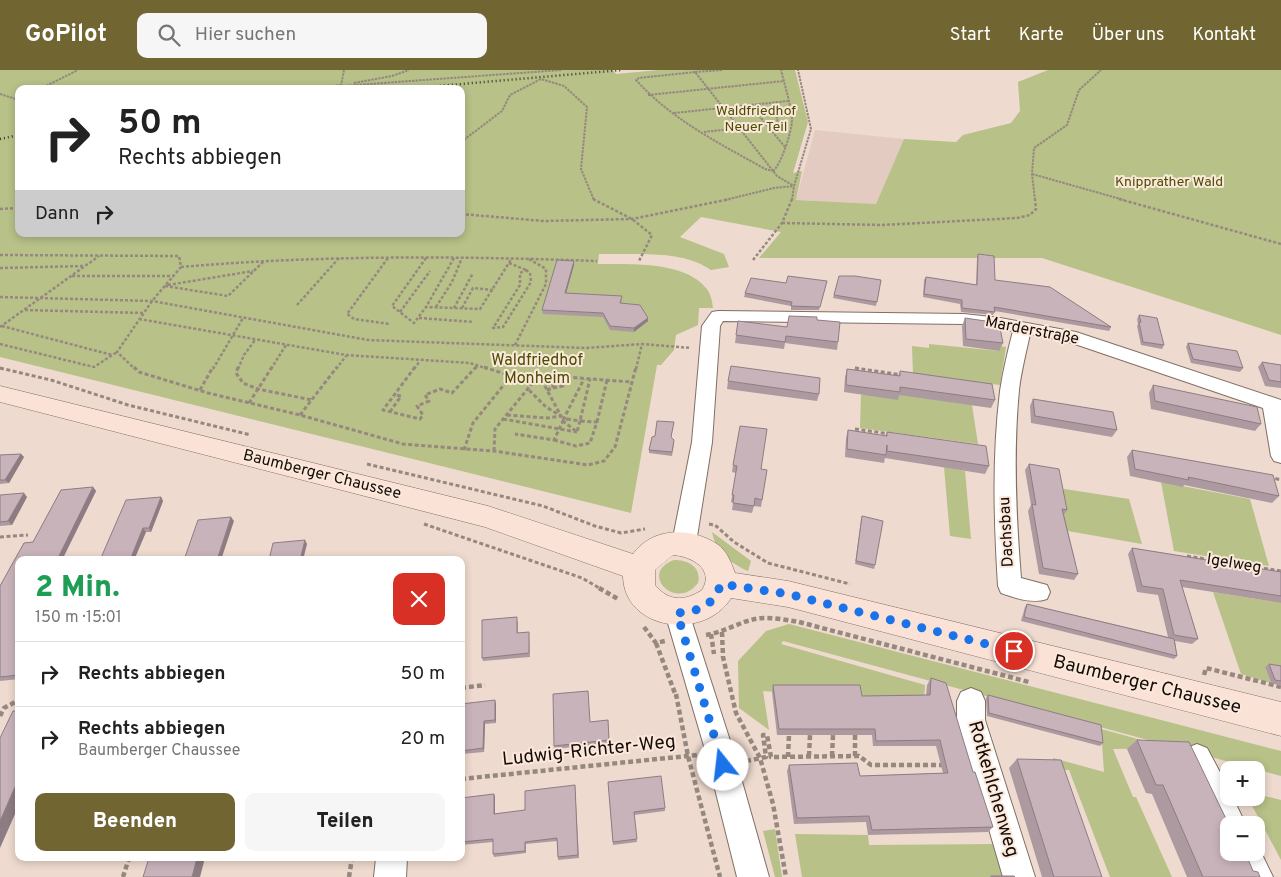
<!DOCTYPE html>
<html lang="de">
<meta charset="utf-8">
<style>
body{margin:0;font-family:Overpass,sans-serif;background:#f6f6f6;color:#222;height:100vh;display:flex;flex-direction:column;font-size:19px;white-space:nowrap}
*{box-sizing:border-box;margin:0}
p{font-size:16px;color:#767676}
.icon{flex:none;width:28px;height:28px;fill:none;stroke:currentColor;stroke-width:2;stroke-linecap:round;stroke-linejoin:round}
.map{position:relative;flex:1;overflow:hidden}
.side{position:absolute;left:15px;top:486px;width:450px;height:305px;display:flex;flex-direction:column;background:#fff;border-radius:10px;box-shadow:0 2px 8px #0003}
.side>*{flex:none}
.hud{position:absolute;left:15px;top:15px;width:450px;height:152px;border-radius:10px;box-shadow:0 2px 8px #0003;background:#fff;color:#222;overflow:hidden}
.controls{position:absolute;left:1220px;top:691px;display:grid;gap:10px}
.controls a{display:grid;place-items:center;width:45px;height:45px;border-radius:10px;background:#fff;box-shadow:0 2px 8px #0003;font-size:25px}
.pin{position:absolute;display:grid;place-items:center;width:42px;height:42px;color:#fff;margin:-21px;border:2px solid #fff;border-radius:50%;box-shadow:0 1px 5px #0007}
.me{position:absolute;width:55px;margin:-28px;rotate:344deg;stroke-linejoin:round;filter:drop-shadow(0 0 4px #0008)}
.turn{display:flex;align-items:center;gap:18px;height:105px;padding:0 20px;font-size:22px}
.turn .icon{width:65px;height:65px;stroke-width:2.5}
.turn b{display:block;font-size:35px;line-height:42px}
.then{display:flex;align-items:center;height:48px;padding:0 20px;background:#0003;gap:10px;font-size:19px}
.round{display:grid;place-items:center;flex:none;width:52px;height:52px;border-radius:10px;background:#f6f6f6}
.overview{display:flex;align-items:center;justify-content:space-between;height:85px;padding:0 20px}
h1{font-size:30px;font-weight:800;line-height:38px;color:#1e9e55}
.cta{display:flex;gap:10px;margin-top:auto;padding:10px 20px}
.cta a{flex:1;height:58px;border-radius:10px;background:#716532;color:#fff;font-size:20px;font-weight:800;line-height:58px;text-align:center}
.cta a+a{background:#f6f6f6;color:#222}
ul{padding:0;list-style:none}
li{display:flex;align-items:center;gap:15px;height:65px;padding:0 20px;border-top:1px solid #e0e0e0}
li div{flex:1}
li b{display:block;font-size:19px}
li em{font-style:normal}
header{display:flex;align-items:center;gap:30px;box-sizing:border-box;height:70px;padding:0 25px;background:#716532;color:#fff}
header strong{font-size:24px}
nav{display:flex;gap:28px;margin-inline-start:auto;font-size:18px}
.search{width:350px;height:45px;background:#f6f6f6;display:flex;align-items:center;gap:12px;box-sizing:border-box;padding:0 18px;border-radius:10px;color:#767676;font-size:19px}
.map>svg:first-child{display:block}
.education{fill:#e3cbc2}
.green{fill:#b7c188;fill-rule:evenodd}
.lines{fill:none;stroke-linecap:round;stroke-linejoin:round}
.street-casing{stroke:#816f64;stroke-width:2}
.secondary-casing{stroke:#816f64;stroke-width:1}
.path-far3{stroke:#97887f;stroke-width:2;stroke-dasharray:2.5 1;stroke-linecap:butt}
.path-far2{stroke:#97887f;stroke-width:2.5;stroke-dasharray:3 2;stroke-linecap:butt}
.path-far1{stroke:#97887f;stroke-width:3;stroke-dasharray:4 2.5;stroke-linecap:butt}
.path{stroke:#97887f;stroke-width:4.5;stroke-dasharray:5 3;stroke-linecap:butt}
.street{fill:#fff;fill-rule:evenodd}
.secondary{fill:#fbe2d7;fill-rule:evenodd}
.rail{stroke:#3c332d;stroke-width:2.5;stroke-dasharray:1 3;stroke-linecap:butt}
.wall{fill:#ad9aa1}
.shaded-wall{fill:#8d7d83}
.building{fill:#c9b3bb;stroke:#8d7d83}
.route{stroke:#1a73e8;stroke-width:9;stroke-dasharray:0 16.2}
.labels{text-anchor:middle;dominant-baseline:central;stroke-width:4;stroke-linejoin:round;paint-order:stroke}
.far-park-label{font-size:14px;fill:#474e00;stroke:#fce8db}
.street-label{font-size:16px;fill:#130c08;stroke:#fce8db}
.park-label{font-size:16px;fill:#474e00;stroke:#fce8db}
.near-street-label{font-size:19px;fill:#130c08;stroke:#fce8db}
</style>
<header>
<strong>GoPilot</strong>
<div class="search"><svg class="icon" aria-label="search" viewBox="0 0 24 24"><circle cx="10" cy="10" r="6"/><path d="M15 15l6 6"/></svg>Hier suchen</div>
<nav><a>Start</a><a>Karte</a><a>Über uns</a><a>Kontakt</a></nav>
</header>
<div class="map">
<svg width="1281" height="807" viewBox="0 0 1281 807">
<rect width="100%" height="100%" fill="#eedace"/>
<!-- education -->
<path class="education" d="M815,60L904,69L876,134L796,130Z"/>
<!-- green -->
<path class="green" d="M0,0H613L616,4L659,0H795L808,52L793,103L802,101L796,130L876,134L904,69L956,72L963,65L1011,53L1020,41L1018,12L1048,0H1281V265L1042,188H759L781,162L701,147L680,167L724,184L729,197L711,200C681,179 634,185 599,184L598,194C628,194 684,191 705,217C711,223 712,231 713,238H699L698,255L676,265L674,280L661,295H657L631,443L0,287ZM19,19H461V164H19Z
M929,274L999,281V276L1006,277L1000,315L913,304L912,276L929,278Z
M898,324L972,335L978,374L860,358L861,325Z
M944,397L965,401L971,469L950,466Z
M1161,412L1250,429L1269,496L1174,481Z
M1058,418L1129,429L1142,474L1062,460Z
M712,462L751,491L748,501C731,493 716,483 712,462Z
M674,490C688,490 702,497 698,513C676,542 638,503 674,490Z
M1213,522L1281,533V600L1265,597L1271,613L1241,604Z
M789,554L1281,681V706L783,571L781,574L925,615L924,632L763,621L769,660L739,638L738,591L766,561Z
M1101,659L1171,678L1113,679L1133,727H1136L1172,807H1110L1069,700L1055,699L1053,688L1104,702Z
M1256,724L1281,730V790L1248,728H1256Z
M775,759L782,807H775L763,761Z
M795,764L868,765L869,775L998,774L1008,807H802Z"/>
<g class="lines">
<defs>
<path id="street" d="M718,241L964,244L1000,248L1076,262L1281,330V393L1274,391L1271,386L1263,338L1066,271L1030,264C1026,283 1021,302 1019,320C1013,383 1016,446 1021,508L1047,515L1050,522L1047,529C1033,534 1015,528 1001,523L998,516C994,451 992,386 1000,321C1003,301 1008,280 1013,261L964,254L723,251L720,256L712,372L696,473L692,479L684,482L676,479L672,473L692,372L702,256L712,242Z
M677,532L686,535L689,543L734,683L769,807H737L706,683L665,543L668,535Z
M971,618L981,622L985,631V650L1035,807H1003L957,650V631L961,622Z
M1197,674L1207,678L1229,719V728H1233L1246,755H1229V769L1220,766L1183,688L1187,678Z
M1256,772L1273,807H1241L1230,782H1256Z
M376,788H407L406,807H374Z"/>
<path id="secondary" d="M0,316L488,436L633,484C652,457 691,457 717,474C727,481 731,492 735,503L788,511L1281,632V666L788,537L731,528C705,571 624,561 623,506L485,457L0,332ZM673,485C691,486 715,499 702,520C684,532 668,531 655,515V500Z"/>
</defs>
<!-- street casing -->
<use href="#street" class="street-casing"/>
<!-- secondary casing -->
<use href="#secondary" class="secondary-casing"/>
<!-- path-far3 -->
<path class="path-far3" d="M344,0L341,16L562,0
M722,0L695,2L777,106L794,116
M695,2L639,8L636,10C672,50 719,73 765,99L773,101
M354,13L392,6L409,0
M40,19L78,0
M311,19L342,15
M0,24L19,30
M648,25L784,11
M774,32L778,54L774,62
M674,43L750,35
M704,62L739,58
M461,72L502,41L510,25L541,9L564,16L587,37L581,99L594,130
M785,77L750,35L788,31
M773,101C781,95 792,61 792,50C792,38 784,13 781,0
M1032,104L1124,130
M725,130L774,118L794,116
M792,130L794,116L811,59L798,0
M1035,130L1032,104L1034,78L1067,55L1079,20L1101,0"/>
<!-- path-far2 -->
<path class="path-far2" d="M593,129L632,149L652,165L639,191
M1119,129L1281,174
M0,139L19,138
M461,144L544,151L632,149L730,129
M782,153L882,155L1017,148L1030,145L1036,139L1035,129
M0,185L179,186L181,197L152,231L117,282L135,299
M388,188L347,244L354,249L390,254
M426,188L392,236L414,253L426,237
M454,188L426,237L480,239L512,188
M753,190L782,153L792,129
M509,193L526,200
M181,197C320,185 458,186 597,191
M0,198L84,196
M526,200L530,203L531,212L503,257L493,258L520,215V203Z
M72,206H174
M168,215L253,201
M165,216L228,226L264,191
M0,227L152,231L368,270L586,278L642,274L691,278
M297,235L339,188
M436,237L452,212L462,188
M454,238L473,203
M462,238L473,218L493,220
M25,240L143,243
M400,242L430,201
M419,248L474,252
M139,249L346,285L470,293L488,299
M2,256L112,285
M0,257L99,186
M0,274L94,297L117,282
M515,275L546,214V199L529,189
M0,298L3,299
M855,298L860,299
M213,299L243,248
M238,299L244,285L255,270
M271,299L286,275
M336,299L346,286
M414,299L420,291
M475,299L478,295
M636,299L642,274"/>
<!-- path-far1 -->
<path class="path-far1" d="M134,297L139,302L208,323L300,345L403,374L494,381L588,395L604,391L615,377L636,297
M238,297L236,303L243,313L258,319L312,330
M415,297L383,340L420,349L423,345L417,336L429,331L425,325L440,319L452,323L476,297
M484,297L511,306L539,305L631,312
M0,298L51,310L128,335L251,365
M855,298L903,305
M553,314L562,312L563,316L553,318
M200,320L213,297
M547,320L553,318V314L549,312L553,306
M249,333L272,297
M390,342L401,326L395,325
M300,345L337,297
M507,345L548,348L561,346L563,351L554,370L515,364
M503,349L577,362
M567,349L580,351L577,362L563,351Z
M563,350L584,309
M597,352L607,310
M855,359L890,364
M554,370L576,376L590,373L597,352L580,351L590,309
M464,380L473,353L511,306
M494,381L495,359L539,305L561,346L546,337L528,319
M367,394L543,436L595,456L621,463L645,459
M1269,407L1281,410
M424,454L582,508L601,519
M709,454L715,455L734,472L768,493L850,514
M0,467L28,465
M1187,486L1281,501"/>
<!-- path -->
<path class="path" d="M599,518L618,529
M644,557L656,573L665,571
M722,562L723,587L736,643L760,688L773,734L786,807
M711,564L714,584
M706,565C724,562 740,552 755,549C770,546 785,550 799,552L1029,612
M656,573L676,626
M1204,605L1206,598L1281,617
M461,618L485,615
M676,624L688,686L720,807
M0,646L4,638L19,630
M855,665V686
M809,686L810,665
M832,686L833,665
M788,687L789,665
M746,691L766,687L763,665H767L771,687L859,686L871,695H944
M461,709L697,685
M123,807L129,788
M349,807L352,788"/>
<!-- street -->
<use href="#street" class="street"/>
<!-- secondary -->
<use href="#secondary" class="secondary"/>
<!-- rail -->
<path class="rail" d="M404,19L622,0
M0,69L19,65"/>
</g>
<!-- wall -->
<path class="wall" d="M978,184L995,210L1111,257L1109,261L995,241L993,245L961,242L960,234L923,227L924,210L926,207L976,215L977,188Z
M574,191V195L566,223L622,230L621,233L648,251L634,262L610,260L603,247L543,244L542,240Z
M839,206L881,210L876,236L833,228Z
M827,211L819,240H791V236L744,227L745,223L786,213Z
M1139,245L1164,275L1162,279L1141,275L1137,256L1138,254L1137,249Z
M965,248L1003,273L999,281L963,276L962,256Z
M817,250L838,272L837,280L785,273L784,279L735,273L738,251L787,257Z
M1188,273L1243,298L1240,302L1191,293L1186,277Z
M1262,292L1281,295V318L1265,316L1258,297Z
M847,299L898,306L900,301L995,330L991,338L899,325L898,330L844,322L845,307Z
M728,311L819,324L817,331L727,319Z
M1153,315L1261,354L1255,361L1151,339L1149,323Z
M1033,329L1117,360L1112,367L1031,353L1030,336Z
M673,356L671,367L674,370V373L672,386L649,383V380Z
M848,360L885,366L887,362L989,396L985,404L885,388L884,393L845,387L846,368Z
M1132,380L1279,426L1272,433L1184,415L1183,417L1130,406L1127,387Z
M21,384L24,387L9,413L0,414V385Z
M1029,394L1067,440L1064,445L1078,504L1074,510L1039,504L1028,441L1031,435L1025,400Z
M733,395L767,400L761,437L754,436L752,443L732,440L733,433L731,432L736,403L732,402Z
M93,417L96,421L62,490H19V609L0,611V516L24,473L33,472L61,420Z
M0,425L27,427L12,455L0,456Z
M161,427L163,431L151,462H146L134,490H100Z
M862,446L875,495L874,499L855,494L861,450Z
M1132,478L1281,502V533L1182,517L1198,569L1192,574L1175,571L1177,586L1174,589L1021,551L1025,537L1027,534L1168,567L1158,525L1137,522L1128,484Z
M518,551V563L529,562L530,587L483,591L482,588Z
M1269,594L1281,596V616L1271,613L1265,597Z
M931,608L973,702L993,757L988,762L868,765L866,752L794,754L787,701L789,695L860,706L943,703L936,676H873L872,665H777L772,622L773,615L862,626L926,625L927,615Z
M988,625L1103,673L1100,676L987,646L986,628Z
M461,634H496V653L485,654L484,682L461,684Z
M608,650L609,673L555,679L554,676L590,652Z
M1137,670L1229,755L1253,801L1260,807H1187L1152,724L1146,723L1127,679Z
M1017,689L1102,807H1042L1009,698Z
M608,712L665,738V741L634,745L637,772L613,775Z
M575,715L579,788L558,790L557,771L526,774V783L494,787L493,784V772L461,775V728L494,724L495,727V744L525,740Z"/>
<!-- shaded-wall -->
<path class="shaded-wall" d="M574,191V195L565,227V223Z
M648,248V251L634,262V258Z
M21,384L24,387L9,413L5,410Z
M93,417L96,421L62,490H60L58,488Z
M24,423L27,427L12,455L8,451Z
M161,427L163,431L151,462L149,458Z
M231,447L234,451L221,490H217Z
M143,458L146,462L134,490H130Z
M305,470L307,474L303,490H300Z
M495,630L496,634V653L495,650Z
M484,651L485,654L484,682L483,678Z
M15,717L19,719V735L0,778V751Z
M494,724L495,727V747L494,744Z
M197,788H205L200,807H192Z"/>
<!-- building -->
<path class="building" d="M978,184L994,186L995,210L1050,217L1111,257L994,237L995,242L962,238V230L924,224L926,207L977,215Z
M557,190L574,191L565,223L622,226L620,233L640,235L648,248L634,258L610,256L603,243L542,240Z
M788,206L827,211L820,237L791,236L792,232L745,223L751,208L786,213Z
M839,206H855L881,210L877,232L834,225Z
M1139,245L1157,248L1164,275L1143,272L1139,252H1141Z
M789,246L817,247V250L840,252L838,272L786,266L785,272L736,265L738,251L787,257Z
M965,248L999,253L1003,273L966,269Z
M1188,273L1237,281L1243,298L1193,289Z
M1262,292L1281,295V312L1269,310Z
M731,296L820,308L819,324L728,311Z
M847,299L900,306V301L992,314L995,330L900,317V322L846,315Z
M1153,315L1257,337L1261,354L1155,331Z
M1033,329L1113,342L1117,360L1035,346Z
M657,351L674,352L671,367L674,370L672,382L649,380L652,367L655,366Z
M740,356L767,359L761,399L767,400L762,430L755,428L754,436L733,433L734,425H732L737,396L733,395Z
M848,360L887,366V362L986,376L989,396L887,381V375L886,385L847,379Z
M1132,380L1273,405L1279,426L1188,407L1189,410L1135,399Z
M21,384L5,410H0V385Z
M1029,394L1059,399L1067,440L1062,439L1078,504L1043,498L1032,434L1036,435Z
M93,417L58,488H52L51,490H19V605L0,607V516L24,473L33,472L61,420Z
M24,423L8,451L0,452V425Z
M161,427L149,458H143L130,490H100L126,430Z
M862,446L883,451L875,495L856,491Z
M231,447L217,490H184L198,450Z
M305,470L300,490H269L273,473Z
M1132,478L1281,502V526L1180,510L1198,569L1174,565L1163,519L1142,516Z
M1027,534L1174,569L1177,586L1024,547Z
M517,547V563L529,562V583L482,588V550Z
M1269,594L1281,596V611L1275,610Z
M931,608L946,613L973,702H975L993,757L872,760L869,746L797,748L789,695L857,693L860,706L948,703L940,670L876,671L875,659H779L773,615H860L862,626L930,625Z
M588,621L590,652L608,650L609,670L554,676L553,624Z
M988,625L1101,655L1103,673L989,643Z
M495,630V650L484,651L483,678L461,681V634Z
M13,641H19V716L15,717L0,751V668Z
M1137,670L1189,672L1229,755V782H1245L1253,801L1258,802L1260,807H1203L1163,715H1156Z
M1017,689L1061,690L1102,807H1054Z
M661,706L665,738L634,742L637,769L613,772L608,712Z
M575,715L578,785L558,787L557,768L525,772V781L493,784V769L461,772V728L494,724V744L525,740V721Z
M149,788H197L192,807H143Z
M991,806H1014L1015,807H991Z"/>
<g class="lines">
<!-- route -->
<path class="route" d="M723,695L677,543C700,541 712,537 721,514L788,524L1014,581"/>
</g>
<g class="labels">
<!-- far-park labels -->
<g class="far-park-label">
<text x="756" y="41">Waldfriedhof<tspan x="756" dy="16">Neuer Teil</tspan></text>
<text x="1169" y="112">Knipprather Wald</text>
</g>
<!-- street labels -->
<g class="street-label">
<text transform="translate(1032 261) rotate(11)">Marderstraße</text>
<text transform="translate(322 405) rotate(14)">Baumberger Chaussee</text>
<text transform="translate(1007 462) rotate(-93)">Dachsbau</text>
<text transform="translate(1234 494) rotate(9)">Igelweg</text>
</g>
<!-- park labels -->
<g class="park-label">
<text x="537" y="291">Waldfriedhof<tspan x="537" dy="18">Monheim</tspan></text>
</g>
<!-- near-street labels -->
<g class="near-street-label">
<text transform="translate(1147 615) rotate(14)">Baumberger Chaussee</text>
<text transform="translate(589 681) rotate(-6)">Ludwig-Richter-Weg</text>
<text transform="translate(993 719) rotate(74)">Rotkehlchenweg</text>
</g>
</g>
</svg>
<div class="controls">
<a>+</a>
<a>−</a>
</div>
<div class="pin" style="left:1014px;top:581px;background:#d93025"><svg class="icon" aria-label="arrive" viewBox="0 0 24 24"><path d="M6 21V4h12l-3 4 3 4H6"/></svg></div>
<svg class="me" style="left:723px;top:695px" viewBox="-20 -20 40 40"><circle r="19" fill="#fff"/><path d="M0-13L10 11 0 6-10 11z" fill="#1a73e8"/></svg>
<div class="hud">
<div class="turn"><svg class="icon" aria-label="right" viewBox="0 0 24 24"><path d="M7 20v-9h11M14 6l5 5-5 5"/></svg><div><b>50 m</b>Rechts abbiegen</div></div>
<div class="then">Dann<svg class="icon" aria-label="right" viewBox="0 0 24 24"><path d="M7 20v-9h11M14 6l5 5-5 5"/></svg></div>
</div>
<section class="side">
<div class="overview"><div><h1>2 Min.</h1><p>150 m · 15:01</p></div><a class="round" style="background:#d93025;color:#fff"><svg class="icon" aria-label="close" viewBox="0 0 24 24"><path d="M6 6l12 12M18 6L6 18"/></svg></a></div>
<ul>
<li><svg class="icon" aria-label="right" viewBox="0 0 24 24"><path d="M7 20v-9h11M14 6l5 5-5 5"/></svg><div><b>Rechts abbiegen</b></div><em>50 m</em></li>
<li><svg class="icon" aria-label="right" viewBox="0 0 24 24"><path d="M7 20v-9h11M14 6l5 5-5 5"/></svg><div><b>Rechts abbiegen</b><p>Baumberger Chaussee</p></div><em>20 m</em></li>
</ul>
<div class="cta"><a>Beenden</a><a>Teilen</a></div>
</section>
</div>
